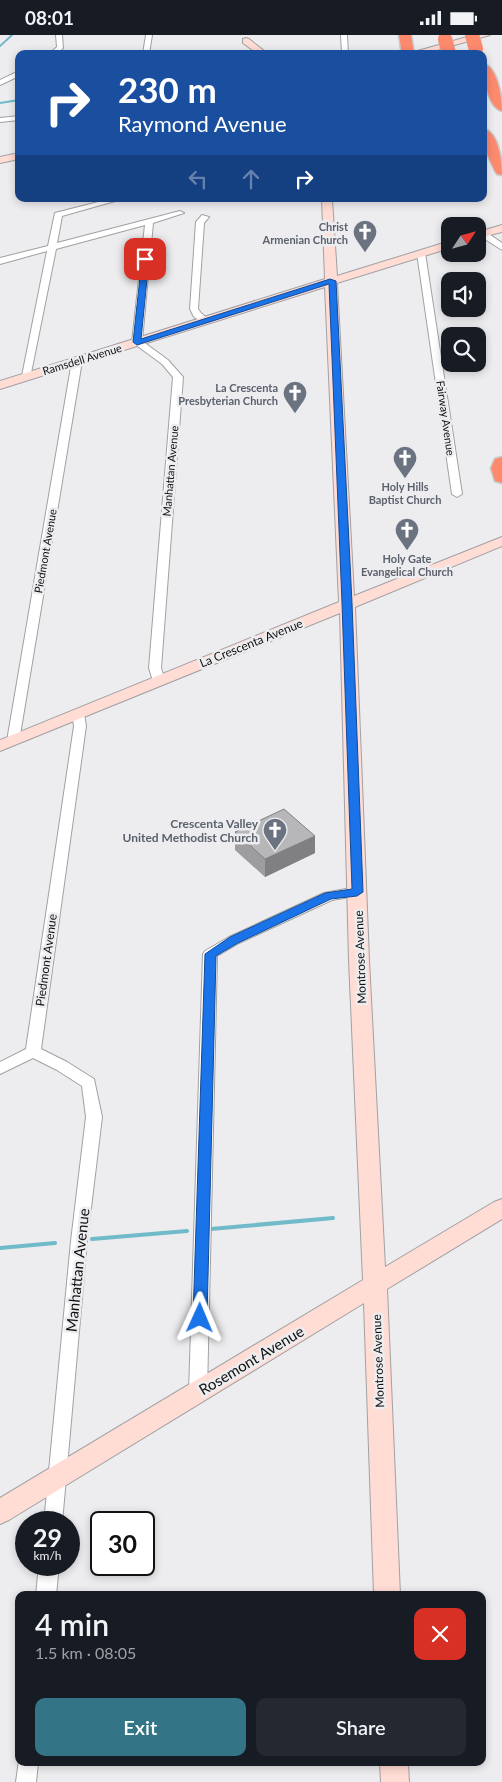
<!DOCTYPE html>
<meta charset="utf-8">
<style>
body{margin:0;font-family:Lato,sans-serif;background:#242831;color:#f1f3f6;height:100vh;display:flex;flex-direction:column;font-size:19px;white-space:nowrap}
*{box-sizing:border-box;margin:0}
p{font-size:16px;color:#9ea1a6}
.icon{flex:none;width:28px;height:28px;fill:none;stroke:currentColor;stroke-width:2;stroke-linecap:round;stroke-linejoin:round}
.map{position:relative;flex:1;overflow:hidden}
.drawer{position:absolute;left:15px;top:1556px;width:471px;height:175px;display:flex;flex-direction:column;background:#171b24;border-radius:10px;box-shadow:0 2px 8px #0003}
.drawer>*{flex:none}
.hud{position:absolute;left:15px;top:15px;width:472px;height:152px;border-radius:10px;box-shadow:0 2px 8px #0003;background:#1a4fa0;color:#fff;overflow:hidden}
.needle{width:32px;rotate:54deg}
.controls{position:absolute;left:441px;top:182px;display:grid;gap:10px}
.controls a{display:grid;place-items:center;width:45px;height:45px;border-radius:10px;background:#171b24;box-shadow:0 2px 8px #0003;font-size:25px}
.speed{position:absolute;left:15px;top:1476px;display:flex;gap:10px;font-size:25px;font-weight:700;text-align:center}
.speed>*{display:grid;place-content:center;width:65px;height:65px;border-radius:50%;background:#171b24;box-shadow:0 2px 8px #0003;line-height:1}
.speed small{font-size:12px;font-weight:400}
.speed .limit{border:2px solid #111;border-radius:8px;background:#fff;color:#111}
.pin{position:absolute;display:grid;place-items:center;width:42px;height:42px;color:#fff;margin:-21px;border-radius:10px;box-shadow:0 2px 8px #0006}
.me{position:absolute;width:55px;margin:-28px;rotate:1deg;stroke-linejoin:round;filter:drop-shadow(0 0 4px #0008)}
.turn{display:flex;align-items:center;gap:18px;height:105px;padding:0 20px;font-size:22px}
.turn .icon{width:65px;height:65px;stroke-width:2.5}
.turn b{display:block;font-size:35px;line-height:42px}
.lanes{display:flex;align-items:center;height:48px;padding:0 20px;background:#0003;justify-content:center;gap:25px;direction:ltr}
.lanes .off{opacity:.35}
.round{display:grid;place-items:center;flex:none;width:52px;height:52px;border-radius:10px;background:#242831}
.overview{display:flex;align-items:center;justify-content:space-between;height:85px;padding:0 20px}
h1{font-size:30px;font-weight:600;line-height:38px}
.cta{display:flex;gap:10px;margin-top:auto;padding:10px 20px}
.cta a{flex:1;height:58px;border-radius:10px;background:#337587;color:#fff;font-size:20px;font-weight:600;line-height:58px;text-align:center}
.cta a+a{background:#242831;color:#f1f3f6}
.status{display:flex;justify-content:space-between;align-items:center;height:35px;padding:0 25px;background:#171b24;direction:ltr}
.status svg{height:14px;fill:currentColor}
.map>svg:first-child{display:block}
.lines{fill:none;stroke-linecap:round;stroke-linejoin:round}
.stream-far1{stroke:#70bac9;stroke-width:2}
.stream{stroke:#70bac9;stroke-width:4}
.street-casing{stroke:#a1a1a4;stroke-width:2}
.secondary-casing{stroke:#a1a1a4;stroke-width:2}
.highway-casing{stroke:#cacacb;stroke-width:3}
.street{fill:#fff;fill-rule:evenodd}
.secondary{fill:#ffdcd4;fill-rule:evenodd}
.highway{fill:#fe8a6e;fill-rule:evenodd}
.highway-bridge-casing{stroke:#cacacb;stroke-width:15;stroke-linecap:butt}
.highway-bridge{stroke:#fe8a6e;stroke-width:14}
.wall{fill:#9d9da0}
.shaded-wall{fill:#808082}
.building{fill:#b7b7ba;stroke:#808082}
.route{fill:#1a73e8;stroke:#114b97}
.labels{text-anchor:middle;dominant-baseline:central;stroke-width:5;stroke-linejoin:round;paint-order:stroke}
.far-worship-label{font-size:11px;font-weight:bold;fill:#5b616d;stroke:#ededf0;text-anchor:end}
.far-street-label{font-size:11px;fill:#101011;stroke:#ededf0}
.street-label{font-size:12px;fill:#101011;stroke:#ededf0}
.worship-label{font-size:12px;font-weight:bold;fill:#5b616d;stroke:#ededf0;text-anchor:end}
.near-street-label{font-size:15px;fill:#101011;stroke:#ededf0}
</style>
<div class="status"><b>08:01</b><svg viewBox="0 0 49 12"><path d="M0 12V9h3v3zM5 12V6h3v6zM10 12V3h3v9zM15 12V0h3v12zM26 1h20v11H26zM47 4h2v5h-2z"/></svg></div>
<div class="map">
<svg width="502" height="1747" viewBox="0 0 502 1747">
<rect width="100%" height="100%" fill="#ededf0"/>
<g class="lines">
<!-- stream-far1 -->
<path class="stream-far1" d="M0,11L12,0
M0,68L19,65"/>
<!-- stream -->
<path class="stream" d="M211,1194L333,1183
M92,1204L187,1196
M0,1213L55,1208"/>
<defs>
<path id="street" d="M56,0H62L63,13L57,19H49L57,12Z
M146,0H152L149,19H143Z
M341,0H347L348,19H342Z
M19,36V41L0,50V45Z
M19,81V85L0,87V83Z
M110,164H122L62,181L57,208L180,176L184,178L153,188L142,306L168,325L183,342L161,633L165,646L159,650L153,646L149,633L173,342L162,329L132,307L145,190L56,214L30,343H24L22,341L47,216L0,229V223L48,211L55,178Z
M202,180L209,182L204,188L198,274L201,278L210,286L206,289L194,282L190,274L196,187Z
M480,197H486L502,208V215L480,201Z
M421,215L425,218L462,459L457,462L452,459L417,218Z
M77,323L82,326L19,706L13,710L7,706L72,326Z
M78,675L84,679L86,691L41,1014L67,1027L94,1044L102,1082L87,1206L62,1488H44L71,1206L86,1082L82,1051L57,1035L33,1023L0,1039V1027L26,1014L74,691L72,679Z
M357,852L362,854L364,857L362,860L332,865L239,908L217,921L207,1357L204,1362L198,1365L192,1362L189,1357L203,919L205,916L229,902L324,858Z
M39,1530H59L56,1560H36Z
M19,1725V1728H38L36,1747H16Z"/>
<path id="secondary" d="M474,0H490L423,19H407Z
M246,3L249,4L268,19H258L243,8V4Z
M19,118V124L0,128V122Z
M322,164H332L337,241L450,206V213L337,248L354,561L502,502V511L355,572L369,925L385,1232L494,1167L502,1164V1184L387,1254L400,1560H374L364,1268L9,1485L0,1489V1463L363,1245L349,925L340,578L0,716V705L339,567L325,252L0,354V346L325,244Z
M502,190V197L478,203V197Z
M380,1728H408L409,1747H381Z"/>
<path id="highway" d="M399,0H411L414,19H402Z
M484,29C498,33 502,64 502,76C488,73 483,41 484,29Z
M484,94C499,98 502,127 502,140L497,139L495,136L484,112Z
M502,422V448L495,446L491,433L495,424Z"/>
</defs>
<!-- street casing -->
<use href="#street" class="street-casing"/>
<!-- secondary casing -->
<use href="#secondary" class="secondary-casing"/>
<!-- highway casing -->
<use href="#highway" class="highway-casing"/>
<!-- street -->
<use href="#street" class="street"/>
<!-- secondary -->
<use href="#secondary" class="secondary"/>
<!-- highway -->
<use href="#highway" class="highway"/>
<defs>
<path id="highway-bridge" d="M472,0L476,14
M445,4L449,19"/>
</defs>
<!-- highway-bridge casing -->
<use href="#highway-bridge" class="highway-bridge-casing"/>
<!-- highway-bridge -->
<use href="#highway-bridge" class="highway-bridge"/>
</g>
<!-- wall -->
<path class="wall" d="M235,797L315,801V818L265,842L235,815Z"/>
<!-- shaded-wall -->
<path class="shaded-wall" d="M315,801V818L265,842V824Z"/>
<!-- building -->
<path class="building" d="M284,774L315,801L265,824L235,797Z"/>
<!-- route -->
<path class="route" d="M145,222L149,224L141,304L330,244L336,246L352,568L363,857L357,861L331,864L238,908L216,921L207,1283L205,1287L200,1289L195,1287L193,1283L205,919L230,902L325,858L352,854L342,568L329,249L137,310L133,307L142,224Z"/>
<!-- icons -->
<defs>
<symbol id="church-pin" viewBox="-11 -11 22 30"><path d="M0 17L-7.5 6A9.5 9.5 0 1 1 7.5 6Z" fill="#6b7280" stroke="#ededf0"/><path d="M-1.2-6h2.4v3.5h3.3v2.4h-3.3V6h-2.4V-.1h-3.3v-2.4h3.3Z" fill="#fff"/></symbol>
</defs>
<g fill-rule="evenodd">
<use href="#church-pin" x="351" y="183" width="28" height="38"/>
<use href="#church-pin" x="281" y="344" width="28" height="38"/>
<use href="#church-pin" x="391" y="409" width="28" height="38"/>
<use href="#church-pin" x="393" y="481" width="28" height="38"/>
<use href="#church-pin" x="261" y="781" width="28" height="38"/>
</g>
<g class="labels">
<!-- far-worship labels -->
<g class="far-worship-label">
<text x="348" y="191">Christ<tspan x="348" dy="13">Armenian Church</tspan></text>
<text x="278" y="352">La Crescenta<tspan x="278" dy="13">Presbyterian Church</tspan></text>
<text x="405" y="451" text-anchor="middle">Holy Hills<tspan x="405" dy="13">Baptist Church</tspan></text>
<text x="407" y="523" text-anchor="middle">Holy Gate<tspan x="407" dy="13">Evangelical Church</tspan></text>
</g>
<!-- far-street labels -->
<g class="far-street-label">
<text transform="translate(82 324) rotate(-17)">Ramsdell Avenue</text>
<text transform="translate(446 383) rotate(82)">Fairway Avenue</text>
<text transform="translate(170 436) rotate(-85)">Manhattan Avenue</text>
<text transform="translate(45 516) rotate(-80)">Piedmont Avenue</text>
</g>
<!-- street labels -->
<g class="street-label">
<text transform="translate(251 608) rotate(-22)">La Crescenta Avenue</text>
<text transform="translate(360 922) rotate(-92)">Montrose Avenue</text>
<text transform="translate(46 925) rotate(-82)">Piedmont Avenue</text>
<text transform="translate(378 1326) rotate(-92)">Montrose Avenue</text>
</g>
<!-- worship labels -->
<g class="worship-label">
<text x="258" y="788">Crescenta Valley<tspan x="258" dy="14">United Methodist Church</tspan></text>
</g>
<!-- near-street labels -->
<g class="near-street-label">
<text transform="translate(77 1235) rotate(-84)">Manhattan Avenue</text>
<text transform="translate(251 1325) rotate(-31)">Rosemont Avenue</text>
</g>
</g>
</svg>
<div class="controls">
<a><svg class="needle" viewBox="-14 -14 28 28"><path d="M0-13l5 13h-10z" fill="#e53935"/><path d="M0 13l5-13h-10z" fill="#9ea1a6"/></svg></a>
<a><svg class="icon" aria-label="sound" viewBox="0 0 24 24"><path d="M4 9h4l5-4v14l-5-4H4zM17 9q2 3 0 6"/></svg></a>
<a><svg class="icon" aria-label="search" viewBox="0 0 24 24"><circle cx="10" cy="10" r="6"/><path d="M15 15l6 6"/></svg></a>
</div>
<div class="speed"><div>29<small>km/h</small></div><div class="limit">30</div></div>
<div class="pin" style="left:145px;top:224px;background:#d93025"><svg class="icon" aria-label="arrive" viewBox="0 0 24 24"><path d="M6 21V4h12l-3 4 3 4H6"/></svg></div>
<svg class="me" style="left:200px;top:1283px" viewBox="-20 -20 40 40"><path d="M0-17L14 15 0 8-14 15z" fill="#1a73e8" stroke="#fff" stroke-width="4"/></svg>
<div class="hud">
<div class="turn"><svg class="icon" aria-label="right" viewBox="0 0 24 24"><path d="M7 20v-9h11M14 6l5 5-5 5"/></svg><div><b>230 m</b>Raymond Avenue</div></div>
<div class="lanes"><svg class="icon off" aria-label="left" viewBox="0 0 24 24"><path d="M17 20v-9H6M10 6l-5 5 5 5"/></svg><svg class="icon off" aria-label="ahead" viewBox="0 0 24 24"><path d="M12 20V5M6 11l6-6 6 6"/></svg><svg class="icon" aria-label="right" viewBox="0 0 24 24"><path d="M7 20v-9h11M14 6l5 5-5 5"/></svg></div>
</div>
<section class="drawer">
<div class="overview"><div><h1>4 min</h1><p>1.5 km · 08:05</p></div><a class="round" style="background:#d93025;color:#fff"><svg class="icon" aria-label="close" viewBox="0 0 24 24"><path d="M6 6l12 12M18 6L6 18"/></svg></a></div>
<div class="cta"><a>Exit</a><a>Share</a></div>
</section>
</div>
